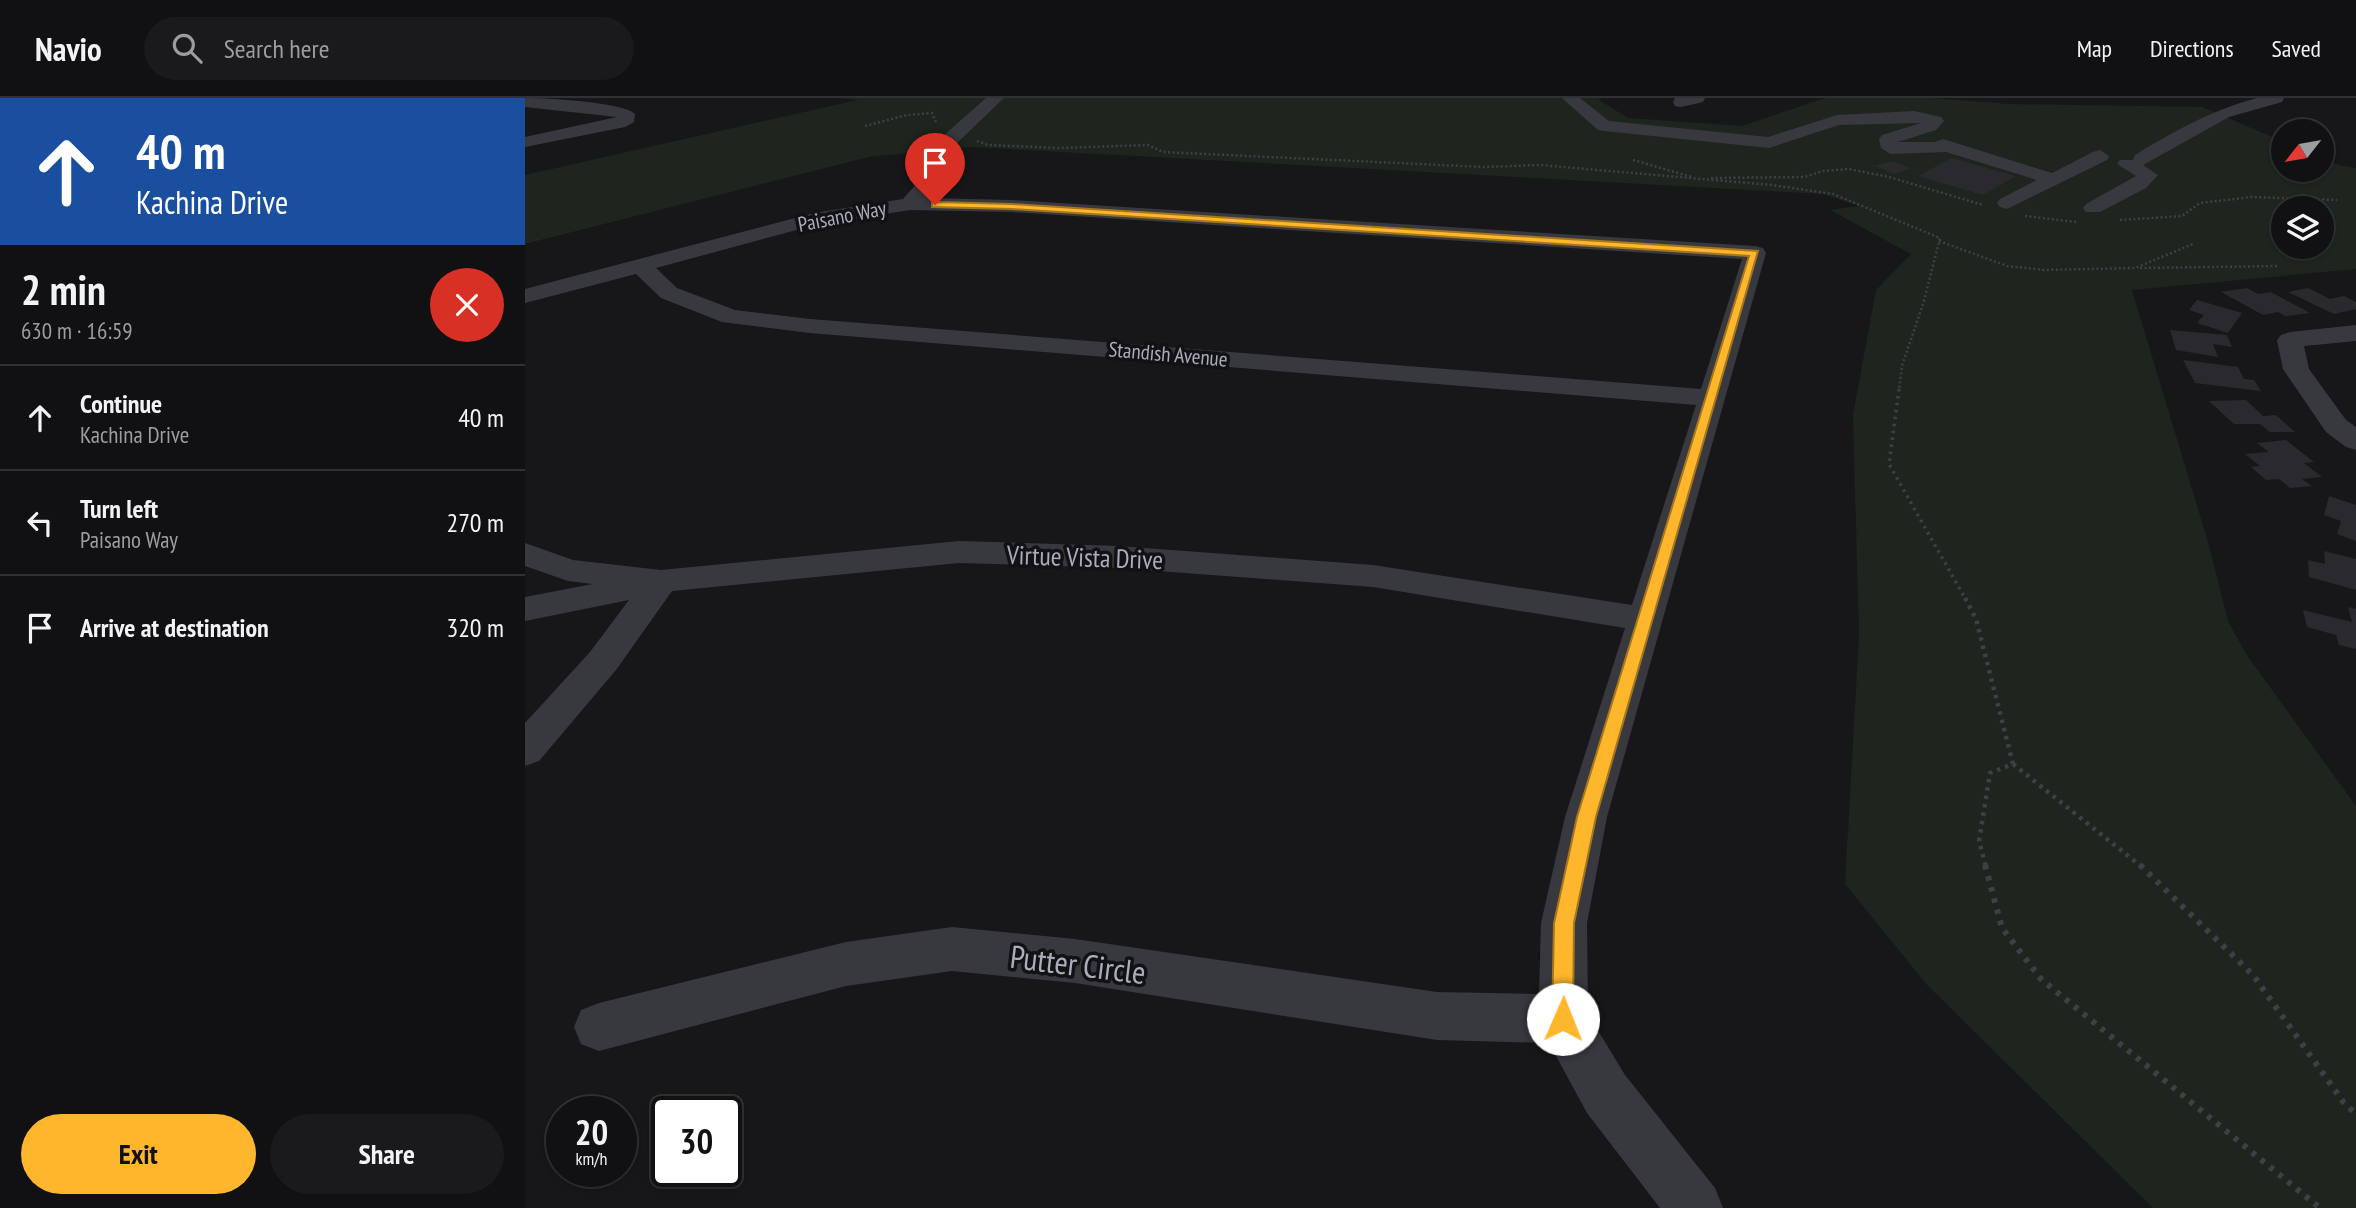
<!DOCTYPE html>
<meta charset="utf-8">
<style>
body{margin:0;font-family:"PT Sans Narrow",sans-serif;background:#1a1a1d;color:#f1f3f6;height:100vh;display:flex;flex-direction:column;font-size:26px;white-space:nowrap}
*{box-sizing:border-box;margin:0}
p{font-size:23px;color:#9c9da0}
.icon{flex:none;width:38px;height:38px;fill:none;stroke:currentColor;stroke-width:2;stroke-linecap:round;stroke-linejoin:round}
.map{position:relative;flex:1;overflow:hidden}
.side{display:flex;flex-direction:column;background:#111114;width:525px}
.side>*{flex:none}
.banner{background:#1a4fa0;color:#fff;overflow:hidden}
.needle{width:46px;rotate:239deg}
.fabs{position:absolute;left:1746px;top:21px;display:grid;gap:14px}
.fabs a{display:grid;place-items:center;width:63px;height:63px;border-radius:50%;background:#111114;box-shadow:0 2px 5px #0004,0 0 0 2px #303134;font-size:35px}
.speed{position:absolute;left:21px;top:998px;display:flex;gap:14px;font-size:35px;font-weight:700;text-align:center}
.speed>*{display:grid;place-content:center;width:91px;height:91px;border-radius:50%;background:#111114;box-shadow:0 2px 5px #0004,0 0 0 2px #303134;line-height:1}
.speed small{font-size:18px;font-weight:400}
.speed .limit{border:4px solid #111;border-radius:10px;background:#fff;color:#111}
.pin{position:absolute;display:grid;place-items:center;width:60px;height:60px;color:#fff;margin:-72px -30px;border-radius:50% 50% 50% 0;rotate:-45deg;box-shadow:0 0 7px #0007}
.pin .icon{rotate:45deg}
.me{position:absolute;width:77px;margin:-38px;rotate:1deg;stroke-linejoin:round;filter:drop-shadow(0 0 5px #0008)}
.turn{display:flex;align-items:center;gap:24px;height:147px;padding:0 21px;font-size:32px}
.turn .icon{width:91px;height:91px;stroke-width:2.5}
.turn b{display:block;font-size:49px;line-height:60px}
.round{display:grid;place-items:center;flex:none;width:74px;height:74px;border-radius:37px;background:#1a1a1d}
.headline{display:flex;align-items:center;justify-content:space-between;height:119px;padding:0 21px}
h1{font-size:42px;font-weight:600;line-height:52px}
.button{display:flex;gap:14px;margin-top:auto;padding:14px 21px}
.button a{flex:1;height:80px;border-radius:42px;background:#feb62c;color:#111;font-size:28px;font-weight:600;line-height:80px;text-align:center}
.button a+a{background:#1a1a1d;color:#f1f3f6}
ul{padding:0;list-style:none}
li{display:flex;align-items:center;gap:21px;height:105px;padding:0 21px;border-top:2px solid #303134}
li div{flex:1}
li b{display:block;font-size:26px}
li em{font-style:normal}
header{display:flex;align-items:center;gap:42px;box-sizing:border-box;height:98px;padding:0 35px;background:#111114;border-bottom:2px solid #303134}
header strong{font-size:33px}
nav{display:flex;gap:38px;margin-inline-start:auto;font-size:24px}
.search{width:490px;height:63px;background:#1a1a1d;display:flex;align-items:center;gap:18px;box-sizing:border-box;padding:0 24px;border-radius:38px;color:#9c9da0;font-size:26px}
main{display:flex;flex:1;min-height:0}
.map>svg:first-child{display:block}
.green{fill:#1d251e;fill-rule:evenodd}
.building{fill:#2a2a2e}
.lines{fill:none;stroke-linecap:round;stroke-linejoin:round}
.path-far3{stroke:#3e4046;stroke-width:2.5;stroke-dasharray:2 2.5;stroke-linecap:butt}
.path-far2{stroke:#3e4046;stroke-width:3.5;stroke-dasharray:2.5 4.5;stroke-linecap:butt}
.path-far1{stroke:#3e4046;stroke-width:4.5;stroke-dasharray:3.5 5;stroke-linecap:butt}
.path{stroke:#3e4046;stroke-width:6;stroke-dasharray:4.5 7;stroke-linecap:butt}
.minor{fill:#38393f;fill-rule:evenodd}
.route{fill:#feb62c;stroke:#a5761d;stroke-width:2}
.labels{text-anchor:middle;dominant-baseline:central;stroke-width:7;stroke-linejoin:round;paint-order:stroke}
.far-street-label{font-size:21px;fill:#a9aeba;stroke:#121215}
.street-label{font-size:26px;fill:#a9aeba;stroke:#121215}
.near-street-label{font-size:32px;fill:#a9aeba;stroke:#121215}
</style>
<header>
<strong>Navio</strong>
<div class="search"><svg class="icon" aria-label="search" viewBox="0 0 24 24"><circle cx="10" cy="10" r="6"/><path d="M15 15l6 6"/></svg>Search here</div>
<nav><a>Map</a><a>Directions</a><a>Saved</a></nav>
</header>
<main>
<section class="side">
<div class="banner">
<div class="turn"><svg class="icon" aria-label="ahead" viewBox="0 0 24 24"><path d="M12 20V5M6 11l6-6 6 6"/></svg><div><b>40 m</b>Kachina Drive</div></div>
</div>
<div class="headline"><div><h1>2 min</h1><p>630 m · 16:59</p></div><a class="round" style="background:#d93025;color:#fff"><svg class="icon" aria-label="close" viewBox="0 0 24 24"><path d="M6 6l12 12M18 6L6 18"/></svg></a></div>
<ul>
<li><svg class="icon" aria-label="ahead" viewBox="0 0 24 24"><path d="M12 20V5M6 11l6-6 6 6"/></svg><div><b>Continue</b><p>Kachina Drive</p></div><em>40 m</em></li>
<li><svg class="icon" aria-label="left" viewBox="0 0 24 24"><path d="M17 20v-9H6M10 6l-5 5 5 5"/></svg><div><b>Turn left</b><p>Paisano Way</p></div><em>270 m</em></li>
<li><svg class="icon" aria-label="arrive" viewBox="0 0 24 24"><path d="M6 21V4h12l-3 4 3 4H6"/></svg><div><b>Arrive at destination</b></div><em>320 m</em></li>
</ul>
<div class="button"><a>Exit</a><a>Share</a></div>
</section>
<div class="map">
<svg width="1831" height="1110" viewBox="0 0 1831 1110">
<rect width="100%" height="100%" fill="#17171a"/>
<!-- green -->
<path class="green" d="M315,0H1075L1074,2L1103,20L1217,28L1300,0H1409L1485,6L1677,9L1759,44V72H1797V60L1813,67L1831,70V171L1607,192L1683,444L1703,523L1721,556L1831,708V1110H1628L1403,888L1320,786L1334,537L1328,317L1351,192L1386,156L1305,112L1334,108L1298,96L446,49L344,59L0,146V77L332,2ZM1759,110H1797V149H1759Z"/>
<!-- building -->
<path class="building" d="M1427,60L1491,78L1458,97L1393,78Z
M1366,63L1386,70L1370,76L1350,68Z
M1722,190L1733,196L1746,194L1785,215L1760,218L1753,214L1738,217L1696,194Z
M1783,190L1805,201L1819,198L1831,204V211L1809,216L1763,194Z
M1672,202L1717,215L1703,235L1672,225L1679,217L1664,212Z
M1645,232L1702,237L1707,249L1688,246L1693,259L1651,252Z
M1658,262L1713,269L1719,281L1729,282L1736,293L1670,285Z
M1721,302L1738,318L1751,317L1770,334H1745L1735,326H1709L1684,303Z
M1761,342L1789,364L1779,365L1797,379L1777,381L1787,388L1765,390L1754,381L1741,382L1726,369L1735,368L1720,356L1744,354L1732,345Z
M1804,398L1831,407V443L1812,436L1816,423L1799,417Z
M1799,453L1831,461V492L1784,479L1783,462L1800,466Z
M1823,509L1831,511V551L1814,547L1811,537L1782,529L1778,512L1827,524Z"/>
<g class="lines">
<!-- path-far3 -->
<path class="path-far3" d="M340,28L382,17L407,15L411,24
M452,43L463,47L534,50L623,47L638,54L958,69L1015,67L1247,87L1308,96L1415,140L1399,203L1377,268L1374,293
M1108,62L1167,79
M1186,80L1279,79L1298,73L1324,71L1364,79L1458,107
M1500,118L1551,124
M1595,122L1657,118L1675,105L1726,99L1812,102
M1414,143L1482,168L1520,172L1610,170L1668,146
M1615,170L1753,168"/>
<!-- path-far2 -->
<path class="path-far2" d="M1374,291L1364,366L1441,502"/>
<!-- path-far1 -->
<path class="path-far1" d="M1440,500L1451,521L1488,666L1465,675L1454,743L1461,769
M1488,666L1617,769"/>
<!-- path -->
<path class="path" d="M1460,767L1477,830L1516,881L1795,1110
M1615,767L1728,877L1819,1005L1831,1016"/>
<!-- minor -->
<path class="minor" d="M0,0C20,0 98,4 110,16L109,24L100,29L0,49V39L92,19L0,9Z
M461,0H479L432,45L411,87L401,100L486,102L1230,148L1238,150L1241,155L1082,719L1062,825L1063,916L1100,977L1190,1090L1198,1110H1135L1062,1015L1024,945L912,942L550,885L427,873L321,888L74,953L56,946L49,929L56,912L74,905L321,844L427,829L550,841L912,894L1014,896L1016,825L1040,719L1100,530L848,489L593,470L434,465L147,493L91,572L14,663L0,668V625L65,554L104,502L0,523V499L68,486L43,483L0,468V445L48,462L136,472L434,443L593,448L848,467L1107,507L1171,307L285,235L197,224L136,200L111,176L0,205V191L289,115L378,101L392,85L418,38ZM385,112L486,114L1217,161L1176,291L285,221L210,212L152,190L131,170L290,127Z
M1037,0H1055L1084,23L1243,39L1312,17L1389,13L1416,19L1419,23L1411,32L1373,44H1410L1418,41L1527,75L1568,54L1575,52L1584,58L1582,62L1482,111L1475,109L1472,105L1475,101L1512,82L1421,54L1365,56L1356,50L1354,41L1357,37L1396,25L1314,27L1244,50L1079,33L1073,32Z
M1150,0H1180L1178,4L1156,9L1150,8L1148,4Z
M1732,0H1759L1757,4L1704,19L1618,67L1633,77L1621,90L1575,114H1561L1558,110L1561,106L1611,78L1592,66L1595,62H1608L1610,57C1653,31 1685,13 1732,0Z
M1831,227V243L1779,248L1784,271L1821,322L1831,329V352L1821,349L1801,334L1758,271L1752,242L1756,237L1765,234Z"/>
</g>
<!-- route -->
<path class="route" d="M410,104L486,106L1233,153L1071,719L1049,825L1048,921L1045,928L1038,931L1030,928L1027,921L1029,825L1052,719L1224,158L486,111L407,109V105Z"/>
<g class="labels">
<!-- far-street labels -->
<g class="far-street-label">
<text transform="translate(317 118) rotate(-11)">Paisano Way</text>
<text transform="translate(643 256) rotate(5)">Standish Avenue</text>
</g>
<!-- street labels -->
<g class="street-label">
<text transform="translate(560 459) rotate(2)">Virtue Vista Drive</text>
</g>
<!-- near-street labels -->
<g class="near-street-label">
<text transform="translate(553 866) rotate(7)">Putter Circle</text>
</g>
</g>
</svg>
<div class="fabs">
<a><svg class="needle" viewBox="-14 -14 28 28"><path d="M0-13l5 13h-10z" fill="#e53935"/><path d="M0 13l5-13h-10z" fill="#9c9da0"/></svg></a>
<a><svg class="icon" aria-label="layers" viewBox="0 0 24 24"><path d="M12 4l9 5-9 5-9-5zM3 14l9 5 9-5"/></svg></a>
</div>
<div class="speed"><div>20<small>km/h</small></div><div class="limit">30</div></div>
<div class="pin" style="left:410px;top:107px;background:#d93025"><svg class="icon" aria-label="arrive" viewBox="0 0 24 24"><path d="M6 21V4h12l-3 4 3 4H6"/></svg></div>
<svg class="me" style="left:1038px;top:921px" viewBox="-20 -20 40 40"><circle r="19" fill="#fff"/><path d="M0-13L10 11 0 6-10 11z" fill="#feb62c"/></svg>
</div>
</main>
